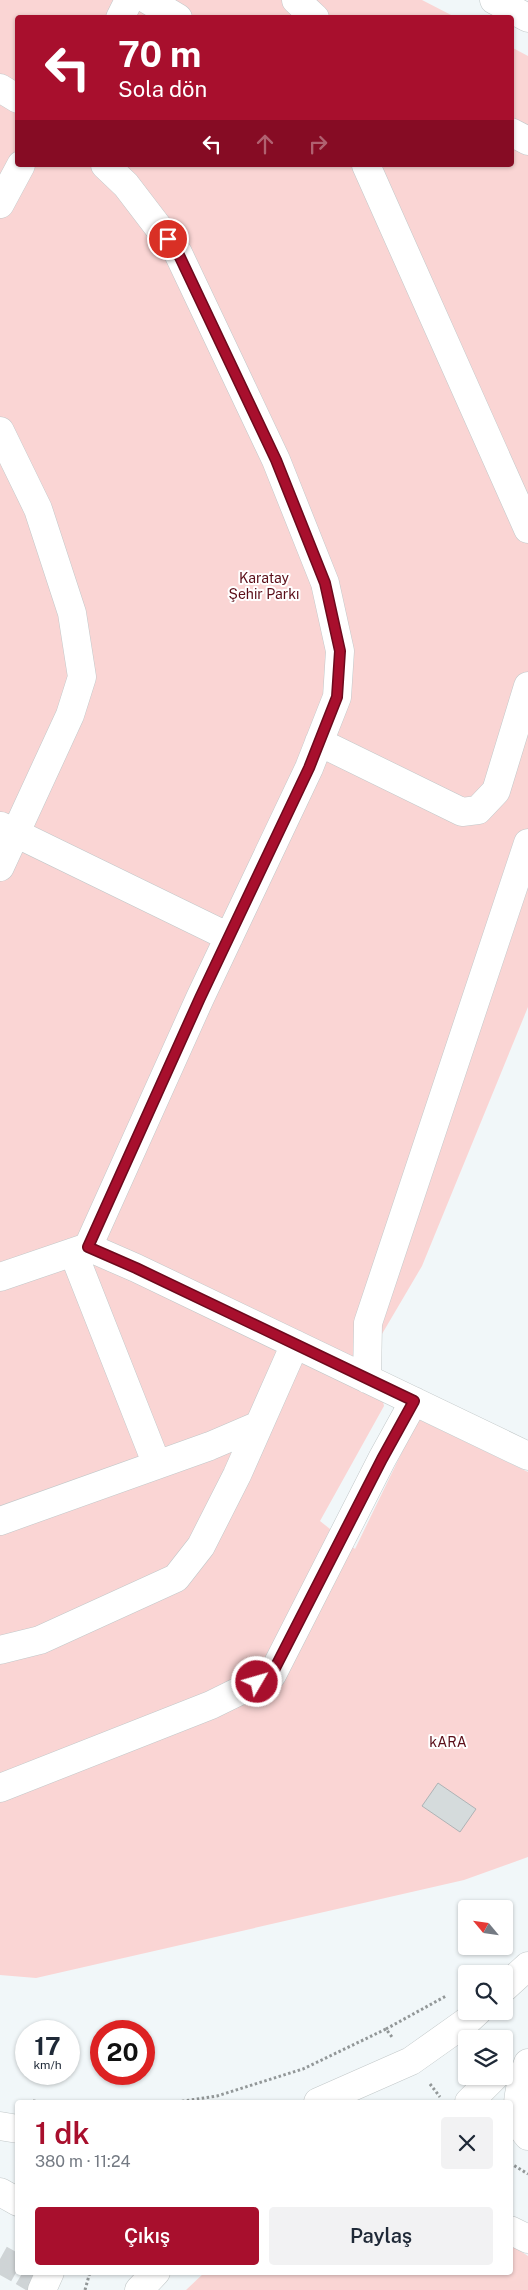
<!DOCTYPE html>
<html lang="tr">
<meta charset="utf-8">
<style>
body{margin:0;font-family:"Public Sans",sans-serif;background:#f2f2f3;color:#1f2937;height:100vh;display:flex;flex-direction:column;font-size:19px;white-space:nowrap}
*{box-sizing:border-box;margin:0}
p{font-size:16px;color:#747a83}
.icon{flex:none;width:28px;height:28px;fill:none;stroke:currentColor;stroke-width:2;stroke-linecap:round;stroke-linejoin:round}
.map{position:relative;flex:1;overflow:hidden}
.sheet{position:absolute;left:15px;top:2100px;width:498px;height:175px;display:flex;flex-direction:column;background:#fff;border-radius:5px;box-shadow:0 1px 4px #0004}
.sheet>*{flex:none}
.hud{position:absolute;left:15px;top:15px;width:499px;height:152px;border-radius:5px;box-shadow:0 1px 4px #0004;background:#a80f2d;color:#fff;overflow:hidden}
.needle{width:32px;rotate:299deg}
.buttons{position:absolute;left:458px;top:1900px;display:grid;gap:10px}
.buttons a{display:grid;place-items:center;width:55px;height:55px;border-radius:5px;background:#fff;box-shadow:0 1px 4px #0004;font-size:25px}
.speed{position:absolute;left:15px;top:2020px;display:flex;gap:10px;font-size:25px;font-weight:700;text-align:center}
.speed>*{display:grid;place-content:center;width:65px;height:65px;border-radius:50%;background:#fff;box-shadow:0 1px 4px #0004;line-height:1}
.speed small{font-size:12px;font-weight:400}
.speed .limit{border:8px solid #d22;background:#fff;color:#111}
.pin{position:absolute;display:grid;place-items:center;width:42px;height:42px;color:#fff;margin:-21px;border:2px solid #fff;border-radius:50%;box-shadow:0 1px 5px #0007}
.me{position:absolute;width:55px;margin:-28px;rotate:52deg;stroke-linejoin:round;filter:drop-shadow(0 0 4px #0008)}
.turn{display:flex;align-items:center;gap:18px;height:105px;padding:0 20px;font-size:22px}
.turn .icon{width:65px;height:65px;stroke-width:2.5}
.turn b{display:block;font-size:35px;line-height:42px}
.lanes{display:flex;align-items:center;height:48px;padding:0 20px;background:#0003;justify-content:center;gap:25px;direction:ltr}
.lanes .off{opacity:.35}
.round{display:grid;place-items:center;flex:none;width:52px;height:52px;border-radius:5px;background:#f2f2f3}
.headline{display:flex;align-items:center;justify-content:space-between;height:85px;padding:0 20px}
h1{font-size:30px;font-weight:600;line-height:38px;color:#a80f2d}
.primary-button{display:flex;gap:10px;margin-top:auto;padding:10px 20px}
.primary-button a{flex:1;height:58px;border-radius:5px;background:#a80f2d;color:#fff;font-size:20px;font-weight:600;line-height:58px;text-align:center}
.primary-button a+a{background:#f2f2f3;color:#1f2937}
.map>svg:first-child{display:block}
.green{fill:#fad5d4}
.building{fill:#d5dbdc;stroke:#aeb3b5}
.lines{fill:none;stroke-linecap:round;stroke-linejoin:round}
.highway-tunnel{stroke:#cfd4d6;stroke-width:28;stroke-dasharray:28 14;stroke-linecap:butt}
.minor-casing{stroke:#c2c8c9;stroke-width:29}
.major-casing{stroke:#c2c8c9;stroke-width:29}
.highway-casing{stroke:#c2c8c9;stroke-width:29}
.path{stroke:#929798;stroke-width:3;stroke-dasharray:2.5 2.5;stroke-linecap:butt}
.minor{stroke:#fff;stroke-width:28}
.major{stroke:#fff;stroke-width:28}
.highway{stroke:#fff;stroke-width:28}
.route-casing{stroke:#6d0a1d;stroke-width:12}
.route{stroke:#a80f2d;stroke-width:9}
.labels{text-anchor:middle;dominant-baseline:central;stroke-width:4;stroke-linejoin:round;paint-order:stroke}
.park-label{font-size:14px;fill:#5b0f19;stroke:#fff}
</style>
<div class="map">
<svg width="528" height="2290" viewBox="0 0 528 2290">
<rect width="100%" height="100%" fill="#f1f7f9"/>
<!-- green -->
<path class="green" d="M0,0H422L455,17L18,18V165H511V47L528,56V1007L422,1266L372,1351L384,1406L320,1521L355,1549L418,1419L528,1472V1857L464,1880L36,1978L0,1975Z
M510,2244L528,2256V2290H186L204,2273L510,2272Z"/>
<!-- building -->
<path class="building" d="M438,1783L476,1809L460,1832L422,1806Z"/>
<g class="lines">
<!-- highway-tunnel -->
<path class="highway-tunnel" d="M0,2259L18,2269
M23,2272L53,2290"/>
<defs>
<path id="minor" d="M148,0L178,18
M296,0L315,18
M120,18L129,0
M0,88L18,99
M511,132L528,141
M105,165L126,185L178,253L276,460L325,583L340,651L337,697L309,768L200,998L88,1247L136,1268L528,1456
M366,165L528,529
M0,204L21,165
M0,431L38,509L72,613L82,677L70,715L0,867
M319,742L462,812L478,810L496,791L528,686
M1,826L229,937
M73,1252L157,1465
M0,1277L88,1247
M367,1379L368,1323L528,843
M0,1521L210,1446L259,1425
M0,1650L40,1640L176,1578L201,1546L237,1475L295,1344
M0,1788L211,1705L272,1675L382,1459L414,1401"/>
<path id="major" d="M494,0L528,18"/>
<path id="highway" d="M504,1988L528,1966
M528,2063C520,2084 510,2117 528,2136
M318,2102L411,2061L466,2022L478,2011
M469,2102L495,2076
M0,2126L18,2129
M0,2192L18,2202
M510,2230L528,2239
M42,2290L50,2272
M139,2290L156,2272"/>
</defs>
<!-- minor casing -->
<use href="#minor" class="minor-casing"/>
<!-- major casing -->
<use href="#major" class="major-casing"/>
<!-- highway casing -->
<use href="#highway" class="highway-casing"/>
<!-- path -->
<path class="path" d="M386,2029L446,1996
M430,2084L440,2097
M33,2101L45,2102
M177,2102L217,2096L303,2069L386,2029L392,2037
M510,2163L528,2174
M85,2290L90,2272"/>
<!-- minor -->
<use href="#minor" class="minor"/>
<!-- major -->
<use href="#major" class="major"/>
<!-- highway -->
<use href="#highway" class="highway"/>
</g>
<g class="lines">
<defs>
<path id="route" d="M168,239L178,253L276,460L325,583L340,651L337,697L309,768L200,998L88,1247L136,1268L414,1401L382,1459L272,1674L257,1682"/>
</defs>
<!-- route casing -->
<use href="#route" class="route-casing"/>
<!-- route -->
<use href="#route" class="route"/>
</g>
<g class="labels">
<!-- park labels -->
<g class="park-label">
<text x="264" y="578">Karatay<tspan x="264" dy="16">Şehir Parkı</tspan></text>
<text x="448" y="1742">kARA</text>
</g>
</g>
</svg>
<div class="buttons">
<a><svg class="needle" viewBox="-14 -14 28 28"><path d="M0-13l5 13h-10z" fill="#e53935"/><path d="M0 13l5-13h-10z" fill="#747a83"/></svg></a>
<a><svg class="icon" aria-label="search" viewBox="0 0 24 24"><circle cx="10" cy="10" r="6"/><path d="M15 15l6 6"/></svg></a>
<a><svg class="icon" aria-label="layers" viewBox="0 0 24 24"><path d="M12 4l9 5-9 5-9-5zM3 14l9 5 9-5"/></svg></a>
</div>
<div class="speed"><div>17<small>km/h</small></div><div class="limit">20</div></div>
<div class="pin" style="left:168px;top:239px;background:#d93025"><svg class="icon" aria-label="arrive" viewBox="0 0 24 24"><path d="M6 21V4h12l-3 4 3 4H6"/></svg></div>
<svg class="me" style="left:257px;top:1682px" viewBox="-20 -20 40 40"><circle r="17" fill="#a80f2d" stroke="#fff" stroke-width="3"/><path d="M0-11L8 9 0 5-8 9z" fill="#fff"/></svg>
<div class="hud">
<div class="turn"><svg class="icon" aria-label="left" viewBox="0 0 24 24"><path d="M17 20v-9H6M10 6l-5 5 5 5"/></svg><div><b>70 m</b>Sola dön</div></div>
<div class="lanes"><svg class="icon" aria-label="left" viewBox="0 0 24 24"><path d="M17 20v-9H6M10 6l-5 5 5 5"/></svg><svg class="icon off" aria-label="ahead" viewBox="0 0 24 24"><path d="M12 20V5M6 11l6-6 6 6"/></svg><svg class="icon off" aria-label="right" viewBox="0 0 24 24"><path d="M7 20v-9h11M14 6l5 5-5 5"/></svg></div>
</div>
<section class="sheet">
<div class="headline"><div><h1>1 dk</h1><p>380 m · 11:24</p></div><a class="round"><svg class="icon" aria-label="close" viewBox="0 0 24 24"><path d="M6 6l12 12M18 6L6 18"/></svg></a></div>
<div class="primary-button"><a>Çıkış</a><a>Paylaş</a></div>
</section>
</div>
